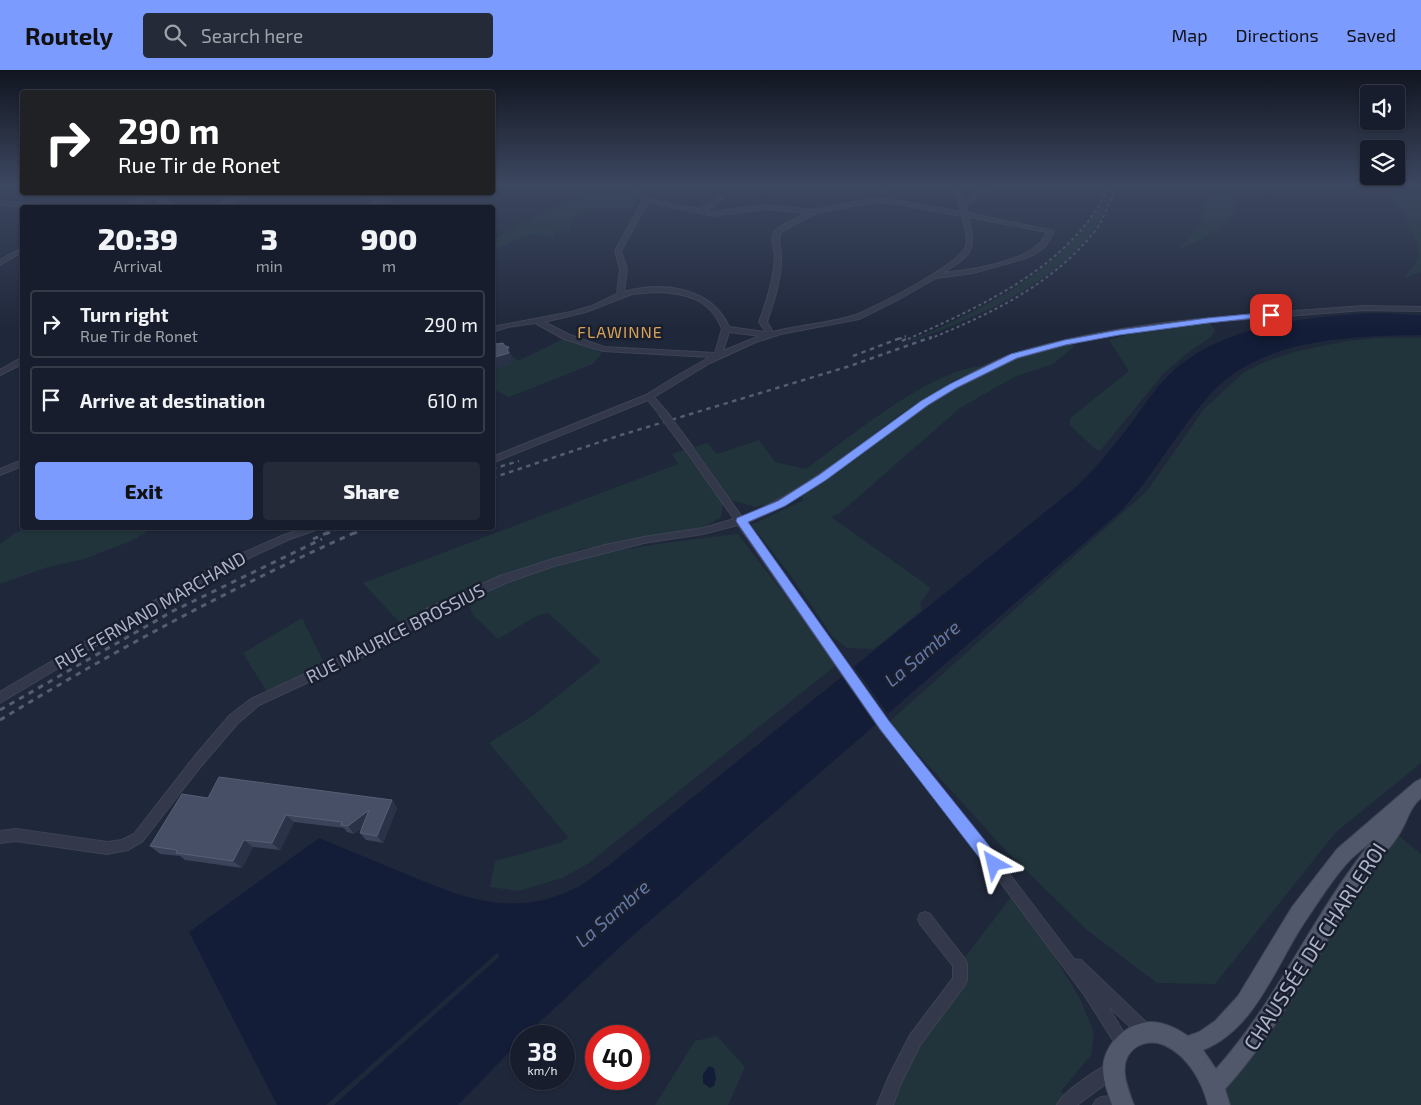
<!DOCTYPE html>
<meta charset="utf-8">
<style>
body{margin:0;font-family:"Exo 2",sans-serif;background:#242a38;color:#f1f3f6;height:100vh;display:flex;flex-direction:column;font-size:19px;white-space:nowrap}
*{box-sizing:border-box;margin:0}
p{font-size:16px;color:#9ea2a9}
.icon{flex:none;width:28px;height:28px;fill:none;stroke:currentColor;stroke-width:2;stroke-linecap:round;stroke-linejoin:round}
.map{position:relative;flex:1;overflow:hidden}
.drawer{position:absolute;left:20px;top:135px;width:475px;height:325px;display:flex;flex-direction:column;background:#171d2c;border-radius:5px;box-shadow:0 1px 4px #0004,0 0 0 1px #363b48}
.drawer>*{flex:none}
.top-card{position:absolute;left:20px;top:20px;width:475px;height:105px;border-radius:5px;box-shadow:0 1px 4px #0004,0 0 0 1px #363b48;background:#202124;color:#fff;overflow:hidden}
.fabs{position:absolute;left:1360px;top:15px;display:grid;gap:10px}
.fabs a{display:grid;place-items:center;width:45px;height:45px;border-radius:5px;background:#171d2c;box-shadow:0 1px 4px #0004,0 0 0 1px #363b48;font-size:25px}
.speed{position:absolute;left:510px;top:955px;display:flex;gap:10px;font-size:25px;font-weight:700;text-align:center}
.speed>*{display:grid;place-content:center;width:65px;height:65px;border-radius:50%;background:#171d2c;box-shadow:0 1px 4px #0004,0 0 0 1px #363b48;line-height:1}
.speed small{font-size:12px;font-weight:400}
.speed .limit{border:8px solid #d22;background:#fff;color:#111}
.pin{position:absolute;display:grid;place-items:center;width:42px;height:42px;color:#fff;margin:-21px;border-radius:10px;box-shadow:0 2px 8px #0006}
.me{position:absolute;width:55px;margin:-28px;rotate:323deg;stroke-linejoin:round;filter:drop-shadow(0 0 4px #0008)}
.turn{display:flex;align-items:center;gap:18px;height:105px;padding:0 15px;font-size:22px}
.turn .icon{width:65px;height:65px;stroke-width:2.5}
.turn b{display:block;font-size:35px;line-height:42px}
.eta{display:flex;justify-content:space-evenly;align-items:center;height:85px;text-align:center}
.eta b{font-size:30px;font-weight:800;line-height:35px}
.cta{display:flex;gap:10px;margin-top:auto;padding:10px 15px}
.cta a{flex:1;height:58px;border-radius:5px;background:#7b9bff;color:#111;font-size:20px;font-weight:800;line-height:58px;text-align:center}
.cta a+a{background:#242a38;color:#f1f3f6}
ul{padding:0;list-style:none}
li{display:flex;align-items:center;gap:15px;height:68px;margin:0 10px 8px;padding:0 5px;border:2px solid #363b48;border-radius:5px}
li div{flex:1}
li b{display:block;font-size:19px}
li em{font-style:normal}
header{display:flex;align-items:center;gap:30px;box-sizing:border-box;height:70px;padding:0 25px;background:#7b9bff;color:#111}
header strong{font-size:24px}
nav{display:flex;gap:28px;margin-inline-start:auto;font-size:18px}
.search{width:350px;height:45px;background:#242a38;display:flex;align-items:center;gap:12px;box-sizing:border-box;padding:0 18px;border-radius:5px;color:#9ea2a9;font-size:19px}
.map>svg:first-child{display:block}
.green{fill:#21343b}
.water{fill:#131d38}
.pier{fill:#1f273a}
.lines{fill:none;stroke-linecap:round;stroke-linejoin:round}
.minor-casing{stroke:#3d4354;stroke-width:2}
.major-casing{stroke:#3d4354;stroke-width:2}
.minor{fill:#33394a;fill-rule:evenodd}
.major{fill:#51586b;fill-rule:evenodd}
.rail-far2{stroke:#555d72;stroke-width:2;stroke-dasharray:3 3;stroke-linecap:butt}
.rail-far1{stroke:#555d72;stroke-width:2.5;stroke-dasharray:4.5 4.5;stroke-linecap:butt}
.rail{stroke:#555d72;stroke-width:3;stroke-dasharray:5.5 5.5;stroke-linecap:butt}
.minor-bridge-casing{stroke:#3d4354;stroke-width:10;stroke-linecap:butt}
.minor-bridge{stroke:#33394a;stroke-width:8}
.wall{fill:#3a4359}
.shaded-wall{fill:#2a3248}
.building{fill:#464f65;stroke:#565f74}
.route{fill:#7b9bff;stroke:#5065a6}
.labels{text-anchor:middle;dominant-baseline:central;stroke-width:5;stroke-linejoin:round;paint-order:stroke}
.far-quarter-label{font-size:16px;letter-spacing:1px;fill:#daa255;stroke:#191f2f}
.street-label{font-size:18px;fill:#aeb4c7;stroke:#191f2f}
.water-label{font-size:19px;font-style:italic;fill:#6478a8;stroke:#191f2f}
.near-street-label{font-size:21px;fill:#aeb4c7;stroke:#191f2f}
</style>
<header>
<strong>Routely</strong>
<div class="search"><svg class="icon" aria-label="search" viewBox="0 0 24 24"><circle cx="10" cy="10" r="6"/><path d="M15 15l6 6"/></svg>Search here</div>
<nav><a>Map</a><a>Directions</a><a>Saved</a></nav>
</header>
<div class="map">
<svg width="1421" height="1035" viewBox="0 0 1421 1035">
<rect width="100%" height="100%" fill="#1f273a"/>
<!-- green -->
<path class="green" d="M590,116H624L639,128L633,139L619,141L593,139L570,149L571,161H553L555,168L531,164L493,180V169L541,144L587,125Z
M1207,116H1238C1244,155 1200,170 1172,183C1200,163 1204,149 1207,116Z
M1389,116H1421V202L1404,208C1407,202 1416,196 1418,187C1421,167 1395,134 1385,118H1389Z
M1112,118C1093,205 964,254 889,279C975,245 1066,202 1112,118Z
M1209,250L1215,261L1211,267L1186,284L1163,304L1100,381L1094,378L1070,355V348L1129,301L1109,270L1156,257Z
M567,267L602,283L593,294L509,327L493,319L492,281L508,282L518,291Z
M1378,268H1421V693L1336,762L1215,914L1157,913L1087,860L1007,782L889,652L1147,421L1204,339L1243,303L1262,293L1297,281L1347,271Z
M1065,273L1075,276L1053,294L1014,307L960,338L840,443L831,447L931,518L920,533L922,540L874,579L847,578L833,567L786,499L751,455L804,430L798,423L925,333L991,296Z
M984,296L950,313L902,343L847,385L777,432L755,437L731,430L694,377L707,373L717,384L759,370L775,392L806,399C849,368 932,298 984,296Z
M685,380L723,433L721,447L704,457L582,479L468,518L400,553L363,513L678,394L672,384Z
M27,458H153L131,471L84,489L48,497L0,514V474L15,463Z
M738,464L787,528L835,596L589,793L562,808L519,821L490,817L495,791L560,773L568,767L489,673L534,645L601,591L548,543L538,545L498,569L473,545L467,530C488,522 509,512 531,504C597,480 669,472 738,464Z
M302,548L325,595L267,622L243,583Z
M1392,760L1421,784V1035H1219L1214,1016Z
M1011,827L1052,874L1055,887L1080,929L1094,962L1091,985L1061,1021L1069,1031L1065,1035H885L894,1011L948,927L960,894Z
M717,966L745,997L728,1035H655L695,971Z"/>
<!-- water -->
<path class="water" d="M1377,243L1421,245V265C1348,266 1257,268 1206,329C1175,365 1153,406 1121,441L622,875L525,966H521V970L458,1035H334L500,886L497,883L326,1035H277L189,862L319,768C350,781 380,793 411,806C470,831 518,848 580,816C589,810 599,802 608,796L1076,417C1099,395 1118,371 1137,345C1146,333 1154,320 1165,309C1215,255 1308,246 1377,243Z
M709,996L714,998L716,1009L714,1016L710,1018L703,1013V1004Z"/>
<!-- pier -->
<path class="pier" d="M852,594L890,647L880,656L842,603Z"/>
<g class="lines">
<defs>
<path id="minor" d="M626,116H632L648,129L699,139L719,127H723V129L706,141L713,142L764,135L814,140L876,128L891,130L878,116H884L899,131L961,142L956,127L946,116H952L961,126L964,132L988,116H995L965,136L968,143L1054,161L1045,177L1035,184L1023,189L973,203L936,208L901,228L859,249L781,264L756,272L710,293L654,327L665,340V344H659L648,330L492,393V387L646,325L675,307L710,287L603,281L564,269L535,253L508,257L492,262V257L497,256L571,242L592,236L617,224L620,199L615,181L643,130ZM648,132L713,146L764,139L807,143C799,147 782,154 776,160C768,167 775,178 775,187C774,209 767,231 759,252L766,262L729,257C712,217 662,211 624,222L627,199L621,181ZM876,132L897,134L962,146C964,155 969,168 966,176C961,194 871,240 852,246C826,254 799,255 773,262L767,252C774,231 782,208 781,185C781,177 777,170 781,162L816,143ZM968,147L1047,162C1035,192 972,200 943,203C972,184 977,182 968,147ZM656,222C686,223 710,228 722,259L715,283L604,277L570,265L544,252L586,242L632,224ZM729,262L760,266L723,281Z
M153,122H162L158,124L177,138H169L153,127L128,138H119Z
M244,122H253L219,138H210Z
M352,122C370,122 385,128 400,138H391L381,133L372,138H364L377,130Z
M0,131L45,135L92,136L95,138H31L0,135Z
M22,178V182L0,195V190Z
M1364,236L1421,237V241L1364,240L1209,252L1119,264L1065,275L1017,288L956,318L928,335L826,409L773,441L746,453L888,651L975,759L1074,889L1081,890L1151,957L1153,962L1151,967L1146,969L1141,967L1107,935L1130,973L1128,978L1123,980L1118,978L1085,926L967,767L880,659L738,455L703,464L644,473L605,483L554,496L508,512L434,545L386,576L259,635L238,653L202,695L142,772L128,780L107,784L16,771L0,773V761L16,759L107,772L122,770L134,764L194,687L230,645L251,629L378,570L426,539L500,506L553,489L605,475L644,467L703,458L734,449L687,382V378H693L742,447C795,425 840,390 886,357C907,342 928,326 952,314C970,304 994,290 1013,284C1126,249 1247,245 1364,236Z
M19,289H22V294L0,305V300Z
M22,390V396L0,405V399Z
M304,458H318L316,460L290,469L219,502L0,633V622L213,496L284,465Z
M925,842L930,844L965,889L967,894V910L965,915L920,975L900,1015L893,1035H877L889,1006L910,965L953,908V896L920,854L918,849L920,844Z
M1113,992L1118,995L1121,1000L1118,1005L1077,1035H1057C1063,1021 1099,998 1113,992Z
M1122,1025L1127,1028L1129,1035H1093L1096,1030L1101,1027Z"/>
<path id="major" d="M1421,709V728C1409,738 1407,753 1398,766C1387,783 1371,797 1361,814C1318,884 1280,958 1225,1019L1230,1035H1208C1202,1011 1187,985 1164,975C1155,971 1145,972 1138,976C1116,989 1126,1015 1134,1035H1112C1108,1023 1103,1011 1103,998C1104,971 1133,947 1160,953C1170,955 1179,960 1188,966L1199,962L1215,951L1238,926L1292,837L1337,779L1415,712ZM1372,771C1314,842 1278,930 1216,999L1203,980C1256,959 1276,894 1306,850C1319,831 1333,808 1349,791C1356,784 1365,777 1372,771Z"/>
</defs>
<!-- minor casing -->
<use href="#minor" class="minor-casing"/>
<!-- major casing -->
<use href="#major" class="major-casing"/>
<!-- minor -->
<use href="#minor" class="minor"/>
<!-- major -->
<use href="#major" class="major"/>
<!-- rail-far2 -->
<path class="rail-far2" d="M899,269L906,266
M908,269C973,240 1053,204 1094,143C1100,135 1104,125 1109,116
M929,269C991,244 1053,214 1095,161C1104,149 1110,130 1116,116"/>
<!-- rail-far1 -->
<path class="rail-far1" d="M902,271L910,267
M853,286L903,267
M492,399L519,391
M492,408L621,365L850,296L932,267
M326,464L340,458
M353,464L366,458"/>
<!-- rail -->
<path class="rail" d="M313,469L329,462
M0,640L173,541L322,469
M0,650C115,580 233,517 356,462"/>
<defs>
<path id="minor-bridge" d="M662,342L690,380"/>
</defs>
<!-- minor-bridge casing -->
<use href="#minor-bridge" class="minor-bridge-casing"/>
<!-- minor-bridge -->
<use href="#minor-bridge" class="minor-bridge"/>
</g>
<!-- wall -->
<path class="wall" d="M208,728L392,730L397,738L383,773L366,770L360,763L362,758L354,764L347,762L344,758L294,752L280,780L253,777L242,798L185,790L180,786L160,784L150,776Z"/>
<!-- shaded-wall -->
<path class="shaded-wall" d="M509,277L512,288L511,290L512,294L492,300V288L507,280Z
M392,730L397,738L383,773L377,766Z
M369,740L375,748L354,764L348,756Z
M286,745L294,752L280,780L272,773Z
M244,770L253,777L242,798L233,791Z"/>
<!-- building -->
<path class="building" d="M492,271L497,274L503,273L505,276L509,277L507,280L509,283L492,288Z
M219,707L392,730L377,766L360,763L369,740L348,756L341,755L342,752L286,745L272,773L244,770L233,791L176,783L177,780L150,776L182,724L208,728Z"/>
<!-- sky -->
<linearGradient id="sky" x2="0" y2="1"><stop stop-color="#111520"/><stop offset="0.44" stop-color="#3c4760"/><stop offset="1" stop-color="#3c4760" stop-opacity="0"/></linearGradient>
<rect width="1421" height="261" fill="url(#sky)"/>
<!-- route -->
<path class="route" d="M1271,242L1275,245L1274,246L1208,253L1119,265L1065,275L1017,288L956,318L928,335L826,410L785,436L748,452L889,651L999,788L1001,794L999,799L994,801L988,799L880,659L736,451L737,448L778,431L819,405L921,331L950,314L1011,284L1065,270L1119,260L1208,248Z"/>
<g class="labels">
<!-- far-quarter labels -->
<g class="far-quarter-label">
<text x="620" y="261">FLAWINNE</text>
</g>
<!-- street labels -->
<g class="street-label">
<text transform="translate(150 540) rotate(-30)">RUE FERNAND MARCHAND</text>
<text transform="translate(395 563) rotate(-27)">RUE MAURICE BROSSIUS</text>
</g>
<!-- water labels -->
<g class="water-label">
<text transform="translate(922 583) rotate(-40)">La Sambre</text>
<text transform="translate(612 843) rotate(-41)">La Sambre</text>
</g>
<!-- near-street labels -->
<g class="near-street-label">
<text transform="translate(1314 876) rotate(-57)">CHAUSSÉE DE CHARLEROI</text>
</g>
</g>
</svg>
<div class="fabs">
<a><svg class="icon" aria-label="sound" viewBox="0 0 24 24"><path d="M4 9h4l5-4v14l-5-4H4zM17 9q2 3 0 6"/></svg></a>
<a><svg class="icon" aria-label="layers" viewBox="0 0 24 24"><path d="M12 4l9 5-9 5-9-5zM3 14l9 5 9-5"/></svg></a>
</div>
<div class="speed"><div>38<small>km/h</small></div><div class="limit">40</div></div>
<div class="pin" style="left:1271px;top:245px;background:#d93025"><svg class="icon" aria-label="arrive" viewBox="0 0 24 24"><path d="M6 21V4h12l-3 4 3 4H6"/></svg></div>
<svg class="me" style="left:994px;top:794px" viewBox="-20 -20 40 40"><path d="M0-17L14 15 0 8-14 15z" fill="#7b9bff" stroke="#fff" stroke-width="4"/></svg>
<div class="top-card">
<div class="turn"><svg class="icon" aria-label="right" viewBox="0 0 24 24"><path d="M7 20v-9h11M14 6l5 5-5 5"/></svg><div><b>290 m</b>Rue Tir de Ronet</div></div>
</div>
<section class="drawer">
<div class="eta">
<div><b>20:39</b><p>Arrival</p></div>
<div><b>3</b><p>min</p></div>
<div><b>900</b><p>m</p></div>
</div>
<ul>
<li><svg class="icon" aria-label="right" viewBox="0 0 24 24"><path d="M7 20v-9h11M14 6l5 5-5 5"/></svg><div><b>Turn right</b><p>Rue Tir de Ronet</p></div><em>290 m</em></li>
<li><svg class="icon" aria-label="arrive" viewBox="0 0 24 24"><path d="M6 21V4h12l-3 4 3 4H6"/></svg><div><b>Arrive at destination</b></div><em>610 m</em></li>
</ul>
<div class="cta"><a>Exit</a><a>Share</a></div>
</section>
</div>
